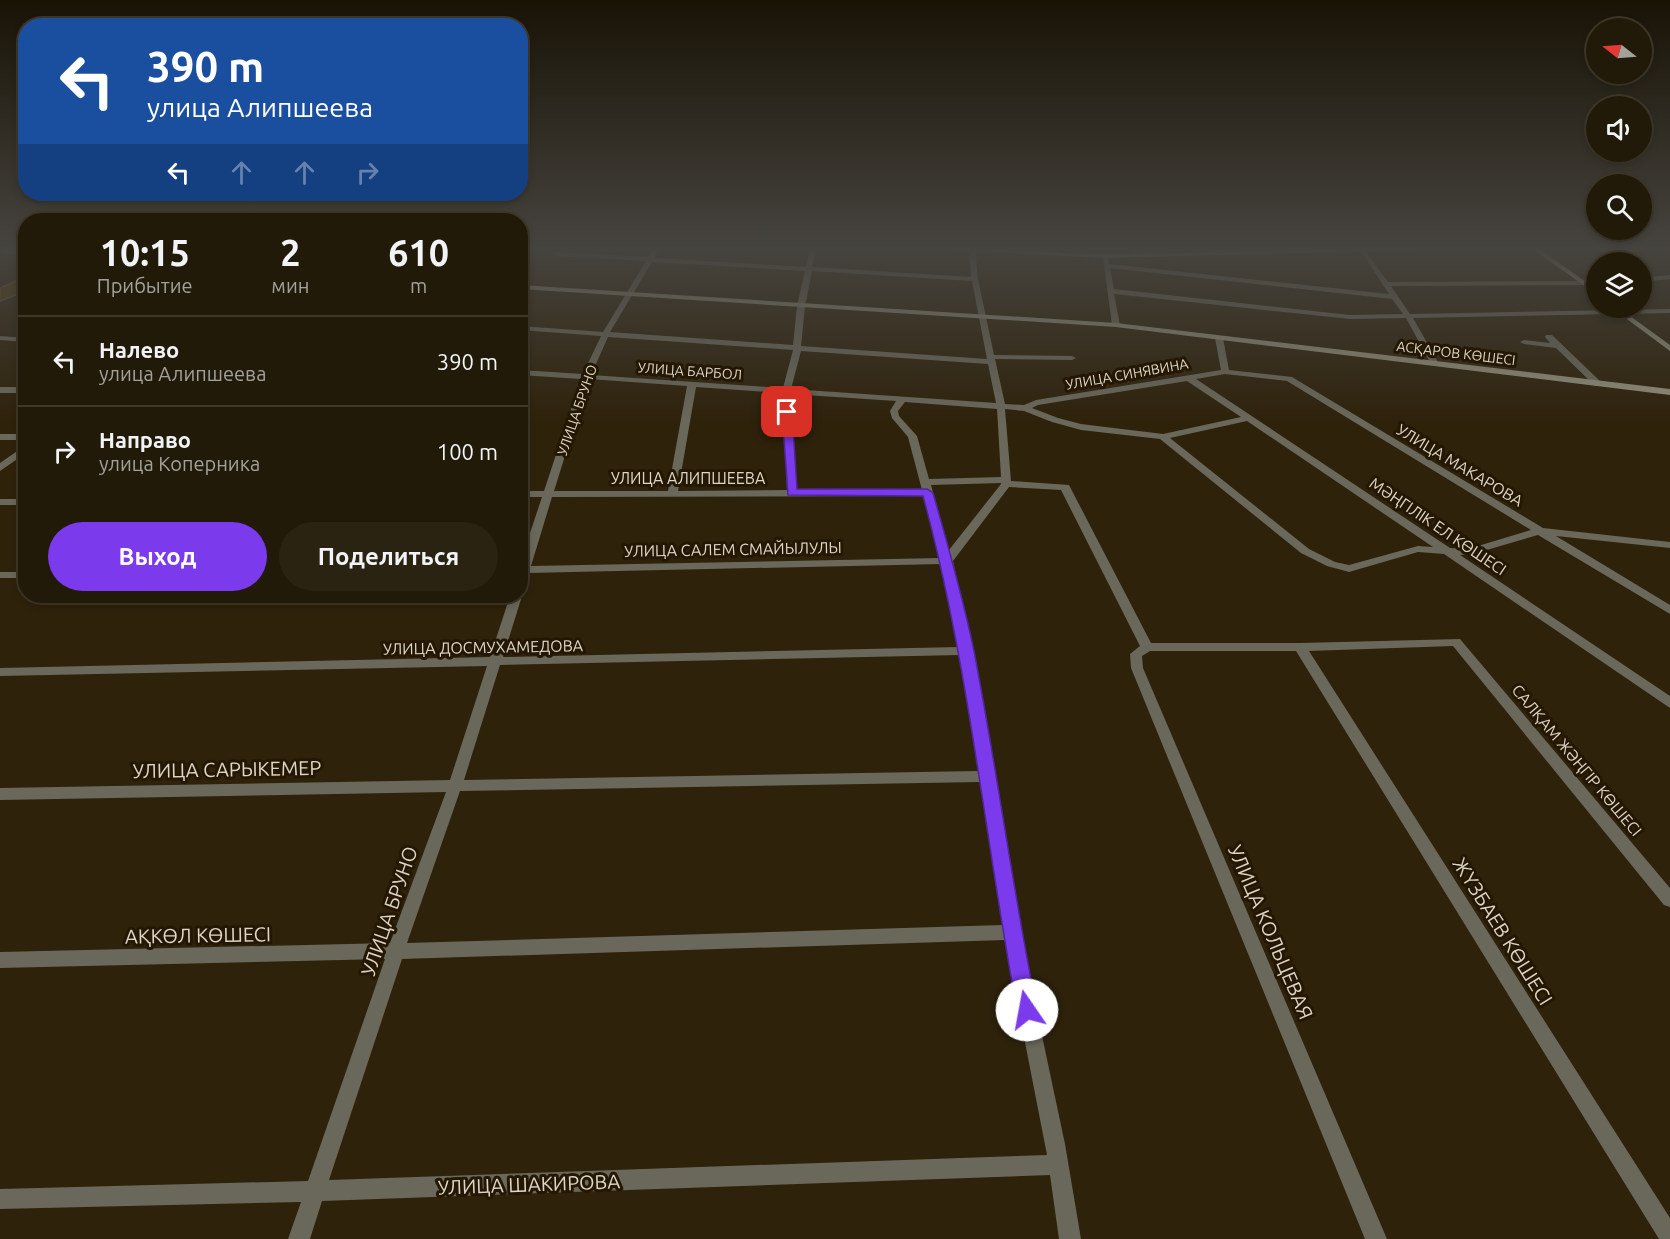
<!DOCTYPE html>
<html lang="ru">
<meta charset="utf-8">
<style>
body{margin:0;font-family:Ubuntu,sans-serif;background:#2a2312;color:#f1f3f6;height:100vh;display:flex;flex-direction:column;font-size:22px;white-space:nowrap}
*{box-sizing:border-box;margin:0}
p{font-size:20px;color:#a2a19c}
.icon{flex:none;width:33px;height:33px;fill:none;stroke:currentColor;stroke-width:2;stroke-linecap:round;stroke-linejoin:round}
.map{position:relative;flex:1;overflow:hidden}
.sheet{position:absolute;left:18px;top:213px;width:510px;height:390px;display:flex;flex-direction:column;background:#221a08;border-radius:24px;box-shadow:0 3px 9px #0003,0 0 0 2px #3f3829}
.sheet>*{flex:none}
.banner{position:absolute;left:18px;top:18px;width:510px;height:183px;border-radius:24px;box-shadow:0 3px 9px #0003,0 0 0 2px #3f3829;background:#1a4fa0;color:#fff;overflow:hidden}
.needle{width:39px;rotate:287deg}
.tools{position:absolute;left:1586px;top:18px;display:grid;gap:12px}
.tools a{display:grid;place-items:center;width:66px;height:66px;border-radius:50%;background:#221a08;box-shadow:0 3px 9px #0003,0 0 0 2px #3f3829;font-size:30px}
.pin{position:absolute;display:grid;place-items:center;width:51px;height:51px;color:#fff;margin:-26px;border-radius:12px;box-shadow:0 3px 9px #0006}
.me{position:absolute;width:66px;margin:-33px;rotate:348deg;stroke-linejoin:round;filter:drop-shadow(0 0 4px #0008)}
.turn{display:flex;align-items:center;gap:21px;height:126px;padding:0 30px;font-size:27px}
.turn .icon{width:78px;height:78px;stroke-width:2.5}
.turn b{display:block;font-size:42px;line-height:51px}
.lanes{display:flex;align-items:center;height:57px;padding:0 30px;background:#0003;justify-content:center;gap:30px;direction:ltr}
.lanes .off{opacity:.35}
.eta{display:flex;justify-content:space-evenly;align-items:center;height:102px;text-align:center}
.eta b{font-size:36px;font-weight:700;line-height:42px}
.cta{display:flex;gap:12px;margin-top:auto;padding:12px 30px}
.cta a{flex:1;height:69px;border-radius:36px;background:#7c3aed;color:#fff;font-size:24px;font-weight:700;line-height:69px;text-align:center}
.cta a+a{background:#2a2312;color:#f1f3f6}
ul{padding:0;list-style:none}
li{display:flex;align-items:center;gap:18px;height:90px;padding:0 30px;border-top:2px solid #3f3829}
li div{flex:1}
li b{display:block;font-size:22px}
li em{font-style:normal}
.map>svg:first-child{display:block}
.building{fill:#543b00;stroke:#5f523a;stroke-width:1.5}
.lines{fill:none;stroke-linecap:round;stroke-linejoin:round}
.street{fill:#6a675b;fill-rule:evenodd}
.secondary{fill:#918d7a;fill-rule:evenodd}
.route{fill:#7c3aed;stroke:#51269a;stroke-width:1.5}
.labels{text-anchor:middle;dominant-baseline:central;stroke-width:6;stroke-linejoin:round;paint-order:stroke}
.far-street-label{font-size:14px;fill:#ddd5c8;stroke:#241803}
.street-label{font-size:16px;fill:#ddd5c8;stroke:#241803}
.near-street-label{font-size:20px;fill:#ddd5c8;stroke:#241803}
</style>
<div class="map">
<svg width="1670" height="1239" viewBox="0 0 1670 1239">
<rect width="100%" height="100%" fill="#2e220b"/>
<!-- building -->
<path class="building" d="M18,280H26V291L0,301V288Z"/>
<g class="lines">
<!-- street -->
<path class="street" d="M10,248L9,249L0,253V249Z
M654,248H660L654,258L806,267L810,248H816L812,267L971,277L969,248H975L978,279L994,355L1072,356L1076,358L1072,360L995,359L1005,404L1024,405L1036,400L1221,370L1215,338L1219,336L1223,338L1229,370L1292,377L1543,528L1670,542V548L1556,536L1670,605V614L1538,535L1473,554L1460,555L1670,696V708L1444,554L1418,552L1349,572L1327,566L1301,553L1160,439L1081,430L1052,422L1024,411L1005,409L1011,481L1069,485L1151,643H1300L1460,639L1670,888V907L1664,905L1453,646L1309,651L1670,1218V1239H1659L1296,651H1150L1142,656L1143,668L1387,1239H1365L1131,668L1130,654L1140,646L1061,490L1009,487L953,561L972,651L1020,932L1065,1144L1081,1239H1059L1050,1175L322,1201L310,1239H288L301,1202L0,1209V1189L308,1181L385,959L0,968V952L390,943L446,792L0,800V788L450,780L487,666L0,676V668L490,657L510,596L520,594L522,596L503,657L959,647L942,564L528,573L526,582L520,585V563L542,497H520V491H544L581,379L520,375V370L583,374L601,336L520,330V326L603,332L646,261L557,256L554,254L557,252L648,257ZM652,262L805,271L797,306L793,345L610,332ZM812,271L972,281L987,359L801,346L805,306ZM608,337L793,350L783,388L591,375ZM801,351L988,364L996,403L791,389ZM1225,374L1287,381L1531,530L1468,549L1450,548L1196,379ZM589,379L687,386L668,491H554ZM1187,381L1241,417L1163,434L1081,424L1058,418L1032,408L1038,405ZM696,387L782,393L787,490L678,491ZM790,394L896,401L890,411L892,418L908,437L922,490H797ZM905,402L997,409L1001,477L929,479L917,436L899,416L898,411ZM1247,421L1433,547L1418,546L1349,565L1335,562L1309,549L1170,438ZM1001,483V484L949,550L931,485ZM924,496L941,558L531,566L552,497ZM960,655L978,771L464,780L500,665ZM980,782L1003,925L407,943L460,791ZM1005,940L1047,1155L329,1180L402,959Z
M1124,248H1135L1162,255L1159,257Z
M1359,248H1363L1388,282L1596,281V285L1391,286L1410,314L1670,309V313L1413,318L1439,364L1435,366L1431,364L1406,318L1350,319L1114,294L1120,325L1116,327L1112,325L1103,257H1107L1109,264L1389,294ZM1110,268L1392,299L1403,314L1350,315L1114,289Z
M1670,275V279L1641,282V278Z
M1546,335H1552L1601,382V386H1595L1556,348L1524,344L1520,342L1524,340L1550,343L1545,337Z
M0,336L26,338V342L0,340Z
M0,387H26V393H0Z
M0,434H26V440H0Z
M26,445V453L0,471V463Z
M0,499H26V505H0Z
M0,572H26V578H0Z"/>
<!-- secondary -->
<path class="secondary" d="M946,248C999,246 1052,254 1105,254C1209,255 1314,243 1418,248L1415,250L1104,258L949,250Z
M1531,248H1538L1596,289V294Z
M0,249L26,251V255L0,253Z
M520,285L1116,323L1670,389V395L1116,327L520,289Z
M1612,308H1619L1670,345V351Z"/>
</g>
<!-- sky -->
<linearGradient id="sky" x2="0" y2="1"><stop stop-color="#191306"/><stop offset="0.59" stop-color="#46443f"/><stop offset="1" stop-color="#46443f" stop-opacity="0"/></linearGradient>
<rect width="1670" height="421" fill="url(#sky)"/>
<!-- route -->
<path class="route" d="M787,409L792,412L797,489H927L933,493C948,545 963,598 974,651C997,770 1013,891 1037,1010L1034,1017L1027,1020L1020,1017L1017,1010C985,839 969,665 923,496L788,495L782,412Z"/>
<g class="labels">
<!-- far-street labels -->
<g class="far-street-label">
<text transform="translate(1456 353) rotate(7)">АСҚАРОВ КӨШЕСІ</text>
<text transform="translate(690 371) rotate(4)">УЛИЦА БАРБОЛ</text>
<text transform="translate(1127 374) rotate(-10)">УЛИЦА СИНЯВИНА</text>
<text transform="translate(577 410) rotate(-71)">УЛИЦА БРУНО</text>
</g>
<!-- street labels -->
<g class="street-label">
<text transform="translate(1460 465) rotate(31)">УЛИЦА МАКАРОВА</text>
<text x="688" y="478">УЛИЦА АЛИПШЕЕВА</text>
<text transform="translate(1438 526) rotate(34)">МӘҢГІЛІК ЕЛ КӨШЕСІ</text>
<text transform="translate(733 549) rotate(-1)">УЛИЦА САЛЕМ СМАЙЫЛУЛЫ</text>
<text transform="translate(483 647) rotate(-1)">УЛИЦА ДОСМУХАМЕДОВА</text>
<text transform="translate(1577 760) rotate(50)">САЛҚАМ ЖӘҢГІР КӨШЕСІ</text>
</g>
<!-- near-street labels -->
<g class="near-street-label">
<text transform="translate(227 769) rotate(-1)">УЛИЦА САРЫКЕМЕР</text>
<text transform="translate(389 911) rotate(-71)">УЛИЦА БРУНО</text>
<text transform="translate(1503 931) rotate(58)">ЖҮЗБАЕВ КӨШЕСІ</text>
<text transform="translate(1271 932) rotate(67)">УЛИЦА КОЛЬЦЕВАЯ</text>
<text transform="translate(198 935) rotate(-1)">АҚКӨЛ КӨШЕСІ</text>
<text transform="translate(529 1184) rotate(-2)">УЛИЦА ШАКИРОВА</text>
</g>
</g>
</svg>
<div class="tools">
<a><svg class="needle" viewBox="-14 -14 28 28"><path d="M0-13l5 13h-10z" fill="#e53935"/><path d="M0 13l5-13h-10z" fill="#a2a19c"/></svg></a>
<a><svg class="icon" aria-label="sound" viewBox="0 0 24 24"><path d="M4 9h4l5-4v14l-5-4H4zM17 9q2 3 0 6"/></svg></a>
<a><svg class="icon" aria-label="search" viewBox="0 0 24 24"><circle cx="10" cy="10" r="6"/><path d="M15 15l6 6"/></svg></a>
<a><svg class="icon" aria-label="layers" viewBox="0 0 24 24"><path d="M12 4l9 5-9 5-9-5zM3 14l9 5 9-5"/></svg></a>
</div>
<div class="pin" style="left:787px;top:412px;background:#d93025"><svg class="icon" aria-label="arrive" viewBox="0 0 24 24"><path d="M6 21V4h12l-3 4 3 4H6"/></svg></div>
<svg class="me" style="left:1027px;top:1010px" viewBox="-20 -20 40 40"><circle r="19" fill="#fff"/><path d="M0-13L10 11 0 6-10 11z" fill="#7c3aed"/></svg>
<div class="banner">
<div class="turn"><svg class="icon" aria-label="left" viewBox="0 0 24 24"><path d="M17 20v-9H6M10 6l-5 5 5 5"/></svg><div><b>390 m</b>улица Алипшеева</div></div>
<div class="lanes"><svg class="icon" aria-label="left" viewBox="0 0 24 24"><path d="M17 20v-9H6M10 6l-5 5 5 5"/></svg><svg class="icon off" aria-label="ahead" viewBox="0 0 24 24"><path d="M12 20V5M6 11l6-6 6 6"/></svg><svg class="icon off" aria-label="ahead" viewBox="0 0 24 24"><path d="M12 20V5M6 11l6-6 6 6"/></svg><svg class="icon off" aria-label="right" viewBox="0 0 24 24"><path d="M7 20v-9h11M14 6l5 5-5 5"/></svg></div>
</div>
<section class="sheet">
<div class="eta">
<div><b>10:15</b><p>Прибытие</p></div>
<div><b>2</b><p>мин</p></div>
<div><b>610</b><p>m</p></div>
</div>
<ul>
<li><svg class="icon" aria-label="left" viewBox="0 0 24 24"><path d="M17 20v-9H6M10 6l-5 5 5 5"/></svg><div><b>Налево</b><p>улица Алипшеева</p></div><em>390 m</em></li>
<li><svg class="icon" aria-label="right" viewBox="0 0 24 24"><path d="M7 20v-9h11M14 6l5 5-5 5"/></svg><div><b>Направо</b><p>улица Коперника</p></div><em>100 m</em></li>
</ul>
<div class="cta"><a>Выход</a><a>Поделиться</a></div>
</section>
</div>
